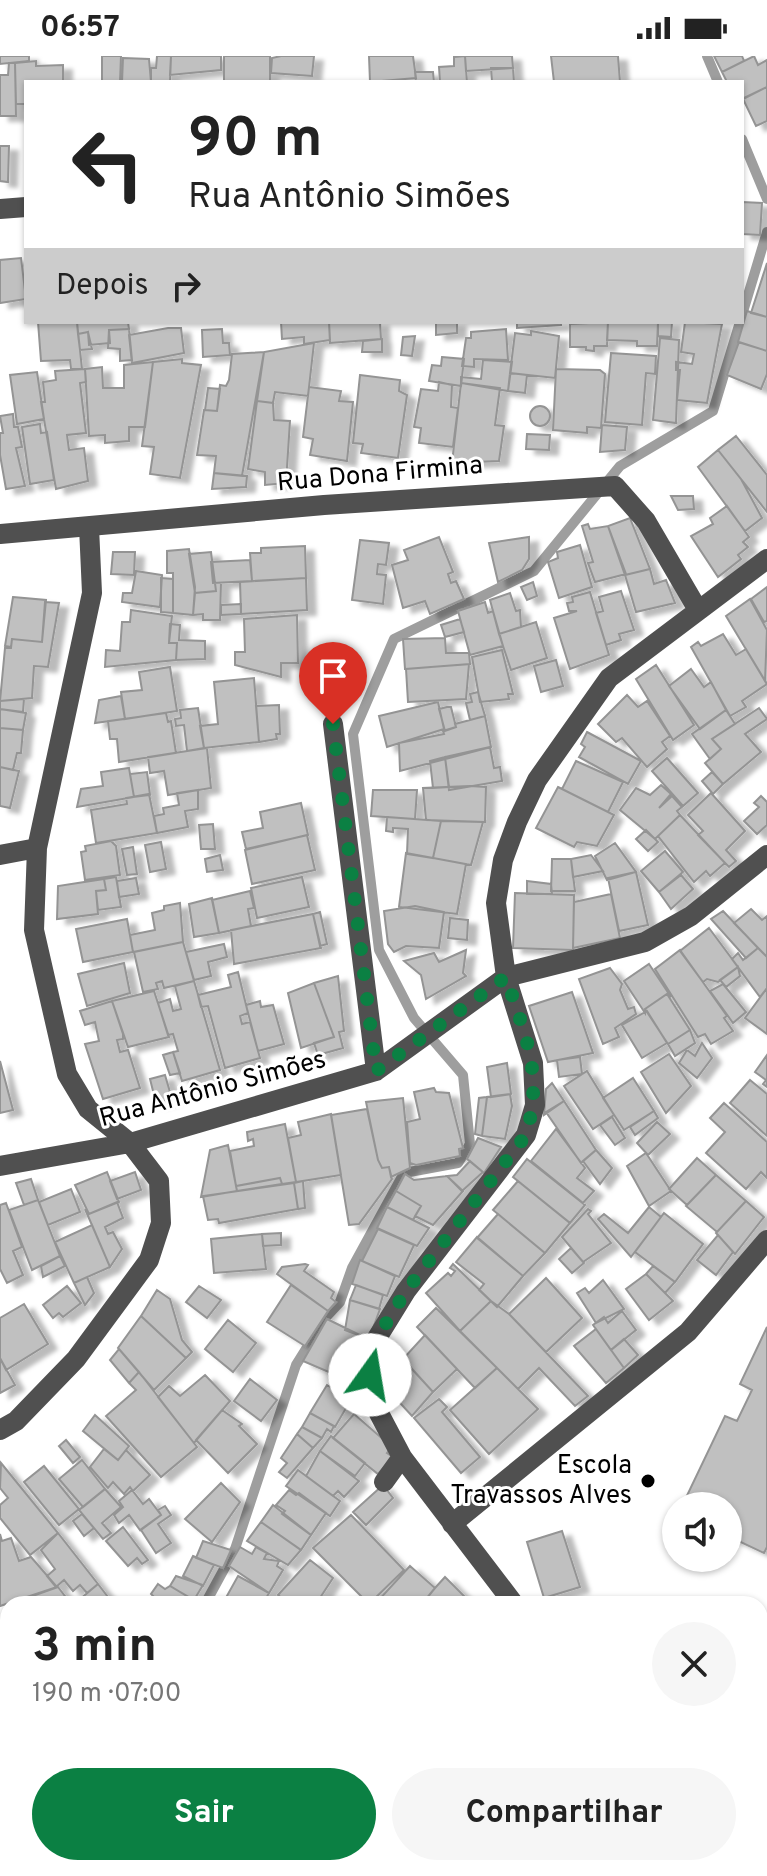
<!DOCTYPE html>
<html lang="pt">
<meta charset="utf-8">
<style>
body{margin:0;font-family:Overpass,sans-serif;background:#f6f6f6;color:#222;height:100vh;display:flex;flex-direction:column;font-size:30px;white-space:nowrap}
*{box-sizing:border-box;margin:0}
p{font-size:26px;color:#767676}
.icon{flex:none;width:44px;height:44px;fill:none;stroke:currentColor;stroke-width:2;stroke-linecap:round;stroke-linejoin:round}
.map{position:relative;flex:1;overflow:hidden}
.drawer{position:absolute;left:0px;top:1540px;width:768px;height:280px;display:flex;flex-direction:column;background:#fff;border-radius:24px 24px 0 0;box-shadow:0 2px 6px #0004}
.drawer>*{flex:none}
.hud{position:absolute;left:24px;top:24px;width:720px;height:244px;border-radius:0px;box-shadow:0 2px 6px #0004;background:#fff;color:#222;overflow:hidden}
.tools{position:absolute;left:662px;top:1436px;display:grid;gap:16px}
.tools a{display:grid;place-items:center;width:80px;height:80px;border-radius:50%;background:#fff;box-shadow:0 2px 6px #0004;font-size:40px}
.pin{position:absolute;display:grid;place-items:center;width:68px;height:68px;color:#fff;margin:-82px -34px;border-radius:50% 50% 50% 0;rotate:-45deg;box-shadow:0 0 8px #0007}
.pin .icon{rotate:45deg}
.me{position:absolute;width:88px;margin:-44px;rotate:13deg;stroke-linejoin:round;filter:drop-shadow(0 0 6px #0008)}
.turn{display:flex;align-items:center;gap:28px;height:168px;padding:0 32px;font-size:36px}
.turn .icon{width:104px;height:104px;stroke-width:2.5}
.turn b{display:block;font-size:56px;line-height:68px}
.then{display:flex;align-items:center;height:76px;padding:0 32px;background:#0003;gap:16px;font-size:30px}
.round{display:grid;place-items:center;flex:none;width:84px;height:84px;border-radius:42px;background:#f6f6f6}
.overview{display:flex;align-items:center;justify-content:space-between;height:136px;padding:0 32px}
h1{font-size:48px;font-weight:700;line-height:60px}
.cta{display:flex;gap:16px;margin-top:auto;padding:16px 32px}
.cta a{flex:1;height:92px;border-radius:48px;background:#0b8043;color:#fff;font-size:32px;font-weight:700;line-height:92px;text-align:center}
.cta a+a{background:#f6f6f6;color:#222}
.status{display:flex;justify-content:space-between;align-items:center;height:56px;padding:0 40px;background:#fff;direction:ltr}
.status svg{height:22px;fill:currentColor}
.map>svg:first-child{display:block}
.lines{fill:none;stroke-linecap:round;stroke-linejoin:round}
.stream{stroke:#9e9e9e;stroke-width:10}
.building{fill:#c0c0c0;stroke:#949494;stroke-width:2;filter:url(#shadow)}
.minor{stroke:#505050;stroke-width:20}
.route{stroke:#0b8043;stroke-width:14;stroke-dasharray:0 25.2}
.poi-dot{fill:#000;stroke:#fff;stroke-width:3}
.labels{text-anchor:middle;dominant-baseline:central;stroke-width:6;stroke-linejoin:round;paint-order:stroke}
.street-label{font-size:26px;fill:#000;stroke:#fff}
.poi-label{font-size:26px;fill:#000;stroke:#fff;text-anchor:end}
</style>
<div class="status"><b>06:57</b><svg viewBox="0 0 49 12"><path d="M0 12V9h3v3zM5 12V6h3v6zM10 12V3h3v9zM15 12V0h3v12zM26 1h20v11H26zM47 4h2v5h-2z"/></svg></div>
<div class="map">
<svg width="767" height="1820" viewBox="0 0 767 1820">
<defs>
<filter id="shadow"><feDropShadow dx="9" dy="5" stdDeviation="2" flood-color="#0004"/></filter>
</defs>
<rect width="100%" height="100%" fill="#fff"/>
<g class="lines">
<!-- stream -->
<path class="stream" d="M707,0L718,26
M742,83L767,143
M742,259L767,176
M205,1548L235,1493L296,1309L326,1261L340,1246L352,1212L404,1117L458,1107L470,1088L463,1019L414,962L379,894L353,678L394,583L534,515L620,410L713,355L740,266
M0,1646L8,1643"/>
</g>
<!-- building -->
<path class="building" d="M0,0H29V5L0,8Z
M102,0H121L120,26H102Z
M157,0H171L170,26H151V12H156Z
M171,0H221V14L170,19Z
M224,0H270V25L224,26Z
M281,0H314L312,20L271,17L272,2Z
M369,0H413L416,22L370,26Z
M465,0H512L513,12L466,15Z
M465,0L467,26H440L439,11L454,10V1Z
M551,0H618L620,26H554Z
M714,0H742L744,5L722,16Z
M754,0L758,9L767,4V31L742,43V26H727L722,16Z
M123,2L149,3L151,26H122Z
M36,5V10L63,9V25L72,26H26V48H16L15,7Z
M9,7H15L16,60H0V19H8Z
M491,12H513L514,26H492Z
M415,16H433L434,26H416Z
M767,31V65L756,70L743,43Z
M0,90H9L8,126L0,125Z
M742,146L762,147L760,179L742,178Z
M21,202L26,243L0,247V204Z
M767,207V261L751,257Z
M747,255L767,261V295L738,286Z
M38,266H77L82,313H71L70,304L41,305Z
M77,266H128L129,273L109,274L110,287L89,289L88,276L78,278Z
M281,266H329L330,284L304,288V281L282,283Z
M329,266H380L381,283L330,287Z
M436,266H457V277L436,279Z
M517,266H561V269L517,272Z
M608,266H658L657,290H637V285L607,284Z
M608,266L607,290H594V295L586,294V291H570V268Z
M658,266H672L671,281L658,280Z
M685,266L722,268L707,347L677,344L680,314H676V306L692,308L694,298L681,296Z
M168,272H181L184,297L132,307L129,279Z
M129,273L132,304L120,305V293L108,292L109,274Z
M222,273L223,287H229L230,299L203,301L202,274Z
M506,273L508,304L474,303V311L462,310L466,282H471V276Z
M531,275L559,280L555,322L510,317L515,277L531,279Z
M88,276L92,293L80,294L78,278Z
M415,280L412,300L401,299L403,281Z
M660,282L679,284L676,367L653,364Z
M382,283V296H362L363,285Z
M739,286L767,295V318L761,333L727,319Z
M314,287L308,340L275,336L273,347L257,345L264,296Z
M264,296L242,420L214,417L216,400L197,399L204,354L217,355L220,329L226,330L229,324L232,298Z
M611,297L656,300L655,318L646,317L642,369L605,366Z
M442,301L464,303L461,330L429,325L432,309L441,310Z
M182,303V307L201,309L180,422L150,418L154,391L142,390L153,306Z
M483,304L512,306L508,335L461,327V321L481,323Z
M153,306L145,371H129V385L105,387V379L89,380L85,313L102,311L103,332H124V309Z
M85,313L86,326L80,327L86,377L67,379L69,394L84,392L88,425L56,433L41,346H45L43,326L56,324L55,315Z
M556,313L600,314L605,318L601,372L587,371V377L553,374Z
M37,316L44,363L17,368L10,319Z
M510,317L527,319L525,337L508,335Z
M360,319L400,324L399,335L407,339L398,402L361,397L363,388L353,387Z
M439,326L452,329L451,351L458,352L453,391L419,387L421,372L414,371L421,333L438,335Z
M461,327L500,332L495,369L504,370L499,405L452,407Z
M309,331L341,335L339,345L353,346L347,405L310,399L313,383L303,381Z
M208,332L220,333L217,355L205,354Z
M257,345L273,347L274,364L290,365L286,427L265,429V416L248,413Z
M530 360a10 10 0 1 1 20 0a10 10 0 1 1-20 0Z
M13,358L14,371H18L22,391L16,392L25,430L6,433L0,399V377H3L0,360Z
M40,368L41,377L47,376L54,424L30,428L22,371Z
M602,369L627,371L625,394L600,396Z
M527,378L550,379L549,394L526,393Z
M736,380L767,419V456L718,394Z
M718,394L741,423L762,462L745,475L698,411Z
M214,417L247,420L246,431L212,433Z
M671,440H693L694,453L678,454Z
M727,450L749,481L743,486L748,491L738,499L741,503L718,521L691,480L713,468L710,462Z
M630,462L650,513L625,519L608,470Z
M588,468L590,473L608,470L626,518L595,526L588,507L593,506L582,470Z
M439,481L453,516L448,518L451,527L456,525L464,543L430,558L425,545L403,552L392,509L408,504L404,494Z
M529,481V503L522,514L498,526L489,487Z
M360,484L389,487L386,509L378,508L377,518L386,519L383,548L352,544Z
M580,489L592,531L559,542L548,506L558,502L557,496Z
M305,490L306,522L252,525L250,497H261V492Z
M189,493L195,531L193,559L173,557V517H167V495Z
M113,496H135L134,519L111,518Z
M211,496L216,535L195,537L189,498Z
M250,504L252,525L213,527L211,506Z
M650,513L654,528L666,524L675,547L636,556L625,519Z
M136,515L162,519L160,551L122,546L123,537H132Z
M161,522L173,523V557L161,556Z
M306,522L307,554L241,558L240,526Z
M533,526L537,540L527,544L521,531Z
M215,527H221L220,564H203V558L193,559L195,537L216,535Z
M767,531V565L764,566L751,543Z
M621,535L634,574L619,578L621,584L606,589L596,557L603,555L599,541Z
M590,536L609,599L570,613L554,562L577,555H569L567,547L573,546L572,541Z
M510,537L516,555L520,554L521,571L499,578L490,544Z
M13,541L46,544L42,586L12,583L11,591L5,590Z
M750,543L767,574L765,625L726,560Z
M45,546L59,547L48,611L34,610L32,642L0,645L5,592H11L12,583L42,586Z
M485,546L488,557L493,555L503,590L470,599L458,555Z
M241,548V558L221,559V549Z
M131,554L172,560L169,587H177L176,604L105,611L106,594L120,595L122,566H130Z
M297,559L298,607H281V621L235,609V596H245L244,563Z
M460,563L464,576L445,581L441,569Z
M536,566L547,602L511,614L499,578Z
M170,568L180,569L179,584L205,585V603L176,604L177,587H169Z
M723,578L736,599L746,593L767,628L742,645L746,651L730,660L691,591L698,586L701,590Z
M445,582L446,597H469L470,608L405,613L403,583Z
M502,594L513,638H508L509,643L480,646L472,601Z
M556,604L563,630L541,636L534,610Z
M469,608L466,643L408,646L406,613Z
M656,609L694,669L673,684L636,623Z
M170,611L177,655L125,663L121,636L142,634L139,616Z
M691,613L704,631L711,626L726,654L700,673L669,630Z
M254,622L259,686L204,692L200,670L218,668L214,626Z
M478,636L485,660L470,664L466,647L472,646L470,638Z
M627,639L638,651L647,645L670,680L662,686L667,693L647,711L622,682L616,686L598,668Z
M121,640L125,663L95,667L99,644Z
M24,643L23,656L0,653V645Z
M438,646L444,673L387,691L379,660Z
M279,649L280,678H276L277,683L259,686L256,650Z
M447,651H451L456,671L445,675L439,653Z
M198,652L204,692L187,695L184,669L176,670L175,663L181,662L180,654Z
M759,652L767,663L745,678L761,696L723,728L705,707L721,693L712,683Z
M0,653L26,657L23,674L0,672Z
M726,654L735,668L712,683L721,693L710,703L692,678Z
M166,657L168,666L171,665L176,697L119,706L117,683H110L108,665Z
M485,660L491,691L400,715L399,687L444,678L443,675L456,671L455,668Z
M0,672L23,674L21,697H17L13,714L0,711Z
M587,676L641,705L628,728L579,701L585,691L581,688Z
M490,691L494,712L500,711L502,725L449,734L445,701Z
M207,692L211,732L168,739L164,715L150,717L148,701Z
M445,701L449,731L433,732L430,705Z
M667,702L698,737L683,750L652,715Z
M576,705L623,726L608,756L562,733Z
M0,711L19,715L10,752L0,750Z
M129,712L134,741L77,751L81,733L103,730L101,716Z
M147,716L150,739L134,741L130,718Z
M712,716L723,728L713,738L702,725Z
M661,729L671,738L659,752L672,740L682,751L677,755L680,759L655,783L620,754L636,732L650,739Z
M470,730L486,731L485,766L426,764L423,732Z
M558,731L614,759L597,790L577,786L574,791L536,772Z
M198,734V753L185,755L188,771L157,777L154,760L164,758L163,752L179,749L177,737Z
M373,734H417L415,763L371,760Z
M711,737L745,775L726,794L736,805L729,811L698,779L703,775L688,759Z
M149,738L157,777L96,787L91,754L127,748L126,742Z
M761,740L767,746V769L757,778L744,765L759,751L754,747Z
M301,747L308,779L246,793L242,776L263,772L260,756Z
M680,759L725,807L710,820L706,815L694,826L658,780Z
M387,761L441,765L433,802L407,798L408,773L393,772V776L386,775Z
M441,765L483,766L471,809L433,802Z
M213,768L215,793H201L199,769Z
M646,774L658,786L648,795L636,783Z
M307,779L315,814L252,828L245,794Z
M111,785L116,790L120,819L85,824L81,796L86,795L85,790Z
M161,786L166,813L150,816L145,789Z
M615,787L636,816L607,824L595,800Z
M133,791L137,818L127,819L122,793Z
M665,795L683,816L659,836L641,815Z
M406,797L466,808L457,858L399,851Z
M220,799L223,814L207,816L205,803Z
M591,799L603,815L573,821L571,803Z
M552,803H571L575,835H551Z
M636,816L648,869L619,875L608,822Z
M681,819L693,833L671,853L659,836Z
M116,821L121,851L98,854L96,835L106,834L104,823Z
M302,821L309,851L257,862L251,832Z
M136,822L139,838L119,841L117,825Z
M104,823L106,834L96,835L98,858L57,863L58,830Z
M527,825L551,828L552,838H527Z
M250,835L254,852L248,853L251,870L219,877L212,844Z
M515,837L574,839L573,894L513,892Z
M611,838L620,882L573,892L574,846Z
M212,842L219,877L194,881L189,848Z
M180,847L183,886L133,896L130,879L155,874L152,857L164,854V850Z
M415,850L444,856L439,892L406,890L394,896L388,888L384,855Z
M751,853L762,864L767,860V901L734,867Z
M723,855L758,892L746,902L711,863Z
M320,856L327,888L320,890L313,858Z
M313,858L321,892L234,908L231,874Z
M450,862L468,864L467,884L448,882Z
M127,863L133,896L83,906L76,873Z
M709,872L738,911L718,926L707,923L703,926L680,895Z
M183,886L194,925L164,932L162,925L156,927L158,933L143,936L134,896Z
M224,888L227,901L208,906L211,920L194,924L186,896Z
M758,892L767,901V932L760,941L732,903L738,897L743,904Z
M466,894L463,917L466,920L426,943L421,919L404,905L434,897L439,906Z
M680,894L727,960L724,962L733,975L711,988L705,978L698,981L655,913Z
M124,907L130,937L87,950L78,918Z
M649,908L671,941L667,938L645,953V957L624,925Z
M738,911L740,920L726,931L720,924Z
M610,912L622,928L620,934L628,953L634,951L636,958L615,972L619,981L603,988L579,923Z
M238,916L248,957L240,960L242,968L250,966L260,1002L225,1012L208,950L201,951L198,939L231,931L228,919Z
M338,920L344,975L339,976L343,992L318,999L314,987L334,981L314,927Z
M194,925L220,1014L182,1025L173,996L178,995L173,978L168,979L158,947L170,943L173,955L181,953L175,930Z
M314,927L334,981L301,992L288,937Z
M723,928L746,956L733,967L710,935Z
M767,932V978L745,962Z
M154,935L169,981L128,991L112,945Z
M572,936L593,997L548,1006L529,950Z
M667,938L690,974L668,988L645,953Z
M112,945L123,978V983L117,984L120,996L128,994L140,1032L103,1043L85,988L99,985L95,966L85,969L80,955Z
M260,945L261,951L273,949L284,988L258,995L246,949Z
M647,955L667,987L642,1002L622,969Z
M690,974L695,987L675,1000L668,988Z
M702,987L712,1002L697,1022L679,1007L687,994L695,1000Z
M173,996L180,1017L170,1019L163,999Z
M669,998L691,1030L666,1057L641,1016Z
M767,999V1031L763,1028L766,1024L755,1016Z
M580,1001L582,1018L559,1021L557,1004Z
M0,1005L13,1054L0,1057Z
M507,1007L511,1038L491,1041L487,1011Z
M587,1015L614,1059L593,1073L564,1030Z
M165,1019L172,1043L156,1047L150,1023Z
M633,1022L654,1055L624,1074L603,1042Z
M750,1024L767,1038V1080L730,1047Z
M552,1027L564,1045L544,1059L546,1033Z
M434,1032L436,1036L449,1037L463,1092L459,1093L460,1100L416,1109L410,1107L407,1066L420,1063L414,1036Z
M510,1038L512,1050L505,1083L482,1080L487,1041Z
M487,1041L482,1080L475,1078L479,1042Z
M403,1042L410,1112L391,1121L389,1111L382,1112L378,1104L366,1046Z
M564,1045L596,1094L581,1107L546,1056Z
M724,1047L767,1086V1122L761,1116L746,1133L706,1097L725,1076L710,1062Z
M367,1053L378,1104L382,1112L389,1111L392,1123L359,1168L349,1169L331,1059Z
M654,1055L658,1062L635,1079L630,1071Z
M331,1058L341,1119L296,1126L288,1082L301,1079L298,1066Z
M612,1061L625,1082L615,1089L600,1069Z
M657,1066L670,1078L648,1099L637,1087Z
M285,1068L296,1126L282,1128L280,1122L236,1130L230,1095L254,1090L253,1083L248,1085L247,1076Z
M556,1073L585,1112L577,1122L594,1135L583,1147L531,1105Z
M478,1082L501,1091L484,1117L467,1103Z
M228,1089L237,1135L201,1141L210,1094Z
M596,1094L612,1112L600,1128L583,1105Z
M646,1097L671,1135L649,1150L627,1110Z
M697,1102L716,1119L687,1149L669,1133Z
M527,1103L585,1149L570,1167L513,1121Z
M470,1105L483,1116L462,1135L447,1120L457,1119Z
M107,1116L119,1146L89,1158L75,1129Z
M135,1116L141,1134L117,1143L110,1125Z
M405,1118L414,1124L447,1120L463,1135L433,1169L415,1160L421,1150L396,1135Z
M716,1119L746,1145L717,1176L686,1150Z
M280,1122L282,1128L237,1135L236,1130Z
M31,1123L38,1144L24,1149L16,1127Z
M303,1125L305,1152L298,1153L294,1127Z
M518,1125L570,1167L545,1197L493,1154Z
M294,1127L298,1153L219,1167L218,1163L208,1164L203,1140Z
M71,1133L80,1156L48,1169L39,1146Z
M396,1135L421,1150L413,1164L387,1151Z
M38,1144L60,1200L32,1214L9,1154Z
M746,1145L764,1161L735,1198L716,1177Z
M117,1146L123,1162L105,1171L108,1178L113,1176L122,1193L110,1211L85,1153L89,1158Z
M6,1147L22,1191L13,1195L23,1219L7,1227L0,1213V1149Z
M387,1151L429,1172L417,1190L377,1172Z
M649,1151L661,1161L631,1201L598,1163L604,1158L628,1177Z
M588,1153L591,1155L588,1158L611,1187L583,1206L562,1181Z
M664,1157L703,1188L675,1226L635,1196Z
M498,1158L545,1197L523,1220L477,1182Z
M92,1169L110,1211L74,1227L55,1186Z
M378,1173L414,1189L399,1221L362,1205Z
M281,1177V1189L263,1190L262,1178Z
M262,1178L266,1213L214,1217L211,1183Z
M718,1179L733,1196L716,1219L697,1204Z
M477,1181L523,1220L497,1251L479,1234L484,1228L456,1206Z
M571,1192L584,1207L572,1217L559,1203Z
M60,1200L65,1210L43,1221L41,1210Z
M360,1204L395,1220L387,1240L352,1228Z
M305,1208L308,1209L304,1215L334,1236L331,1242L336,1246L328,1255L277,1218L282,1211Z
M453,1208L491,1245L460,1275L426,1237L448,1217L451,1220L455,1215L450,1212Z
M653,1210L675,1226L665,1237L646,1218Z
M646,1218L673,1245L649,1264L626,1233Z
M87,1221L94,1237L85,1249L74,1227Z
M546,1222L582,1262L546,1296L509,1258Z
M603,1224L624,1253L596,1267L577,1237L585,1232L589,1237Z
M291,1229L328,1255L305,1290L267,1266Z
M356,1229L383,1239L379,1253L350,1244Z
M67,1230L81,1247L63,1261L59,1257L53,1262L43,1249Z
M199,1230L221,1244L207,1262L186,1246Z
M157,1234L170,1243L182,1284L192,1296L186,1302L141,1260Z
M350,1244L380,1253L369,1283L345,1274Z
M491,1245L509,1258L588,1340L575,1350L539,1312L518,1333L460,1275Z
M24,1248L48,1288L6,1314L0,1302V1262Z
M436,1252L497,1312L475,1332L417,1271Z
M622,1255L636,1274L611,1294L593,1269L604,1261L608,1267Z
M141,1260L186,1302L154,1334L118,1292Z
M327,1263L370,1284L352,1326L303,1305Z
M228,1264L256,1287L233,1316L205,1293Z
M767,1271V1491L764,1497L728,1480V1450H682L725,1360L737,1365L752,1334L740,1328Z
M596,1273L624,1312L606,1327L574,1290Z
M425,1279L457,1313L433,1336L403,1303Z
M624,1283L638,1299L624,1312L611,1294Z
M119,1293L139,1316L129,1327L110,1304Z
M400,1300L433,1336L412,1360L390,1336L398,1329L385,1316Z
M0,1302L15,1329L0,1337Z
M497,1312L538,1353L489,1398L450,1354Z
M139,1316L197,1391L161,1421L106,1360L136,1334L129,1327Z
M205,1319L230,1345L194,1387L158,1341L169,1330L180,1340Z
M250,1323L277,1344L261,1365L234,1345Z
M327,1329L341,1337L338,1342L349,1347L335,1371L310,1357Z
M439,1343L447,1351L442,1356L480,1401L461,1417L414,1362Z
M222,1354L242,1368L239,1370L257,1388L228,1417L196,1384Z
M310,1357L334,1370L331,1376L327,1373L322,1382L302,1371Z
M354,1358L392,1391L387,1397L393,1401L378,1418L333,1382Z
M95,1359L129,1390L118,1404L83,1375Z
M302,1371L322,1382L313,1392L297,1378Z
M297,1378L313,1392L287,1422L279,1416L287,1407L281,1402Z
M331,1380L365,1407L355,1420L320,1395Z
M66,1384L80,1401L73,1407L59,1390Z
M104,1393L118,1404L126,1394L150,1419L133,1435L130,1431L124,1438L113,1426L108,1432L90,1411Z
M320,1395L359,1425L344,1441L338,1435L333,1440L306,1420Z
M82,1404L105,1433L83,1451L59,1423Z
M1,1407L58,1477L30,1499L0,1462V1449L8,1442L0,1432Z
M44,1410L79,1453L59,1469L24,1426Z
M298,1414L340,1445L330,1460L286,1430Z
M221,1427L240,1446L212,1486L185,1463Z
M383,1429L393,1442L366,1469L353,1456Z
M105,1433L121,1451L102,1467L111,1477L103,1483L79,1454Z
M132,1434L143,1448L149,1443L161,1459L140,1474L129,1459L119,1467L114,1459L123,1451L119,1445Z
M289,1434L296,1439L299,1437L326,1457L311,1479L282,1458L285,1455L276,1449Z
M273,1449L311,1479L301,1494L261,1466Z
M165,1450L171,1459L158,1468L171,1487L156,1497L141,1474L161,1459L158,1454Z
M82,1458L94,1472L84,1480L73,1465Z
M351,1459L404,1514L369,1548L313,1492Z
M261,1466L301,1494L288,1509L247,1485Z
M123,1471L148,1504L142,1508L137,1502L128,1510L106,1485Z
M562,1475L580,1531L544,1542L527,1486Z
M58,1477L98,1528L87,1537L80,1529L73,1535L64,1524L56,1531L47,1520L55,1513L41,1494Z
M0,1478L2,1485L11,1482L19,1505L31,1501L57,1531L0,1550Z
M203,1485L231,1494L223,1512L196,1502Z
M240,1491L252,1498L256,1491L267,1497L264,1503L279,1505L277,1510L283,1514L269,1537L229,1510Z
M193,1500L214,1509L203,1530L183,1520Z
M310,1504L333,1522L316,1548H289L278,1539Z
M410,1510L435,1532L422,1548H375Z
M176,1520L203,1529L194,1544L170,1530Z
M238,1520L269,1537L263,1548L223,1547Z
M445,1521L470,1546L422,1548L435,1532Z
M98,1528L111,1545L82,1548L79,1544Z
M158,1528L165,1533L170,1530L190,1542L186,1548H154L157,1544L151,1538Z
M58,1531L71,1548H25L24,1543Z
M4,1676L8,1685L6,1713L0,1698V1678Z
M0,1698L8,1717V1733L0,1737Z
M760,1793H767V1820H760Z
M6,1798L11,1820H0V1799Z
M27,1812H78L80,1820H29Z
M96,1812H130L131,1818L98,1820Z
M135,1812H190L192,1820H136Z
M211,1812H250L251,1820H212Z"/>
<g class="lines">
<!-- minor -->
<path class="minor" d="M0,153L26,151
M0,478L324,449L615,430L646,465L698,554
M333,668L376,1015
M0,799L37,792
M0,1110L130,1087L376,1015L506,921L645,886L691,860L767,799
M0,1374L16,1365L76,1303L149,1204L161,1167L159,1125L130,1087L88,1053L67,1018L34,874L37,792L92,537L89,471
M384,1426L402,1401
M452,1468L688,1276L767,1184
M514,1548L402,1401L372,1344L369,1295L406,1235L526,1079L535,1049L533,1007L506,921L496,847L503,804L517,766L537,724L609,622L767,503
M760,1758H767
M0,1762L8,1759
M537,1812L551,1820
M687,1812V1820
M313,1820L318,1815L477,1820"/>
</g>
<g class="lines">
<!-- route -->
<path class="route" d="M333,668L376,1015L506,921C525,980 544,1017 526,1079L406,1235L369,1295L370,1319"/>
</g>
<!-- markers -->
<circle class="poi-dot" cx="648" cy="1425" r="8"/>
<g class="labels">
<!-- street labels -->
<g class="street-label">
<text transform="translate(380 419) rotate(-5)">Rua Dona Firmina</text>
<text transform="translate(213 1034) rotate(-15)">Rua Antônio Simões</text>
</g>
<!-- poi labels -->
<g class="poi-label">
<text x="632" y="1410">Escola<tspan x="632" dy="30">Travassos Alves</tspan></text>
</g>
</g>
</svg>
<div class="tools">
<a><svg class="icon" aria-label="sound" viewBox="0 0 24 24"><path d="M4 9h4l5-4v14l-5-4H4zM17 9q2 3 0 6"/></svg></a>
</div>
<div class="pin" style="left:333px;top:668px;background:#d93025"><svg class="icon" aria-label="arrive" viewBox="0 0 24 24"><path d="M6 21V4h12l-3 4 3 4H6"/></svg></div>
<svg class="me" style="left:370px;top:1319px" viewBox="-20 -20 40 40"><circle r="19" fill="#fff"/><path d="M0-13L10 11 0 6-10 11z" fill="#0b8043"/></svg>
<div class="hud">
<div class="turn"><svg class="icon" aria-label="left" viewBox="0 0 24 24"><path d="M17 20v-9H6M10 6l-5 5 5 5"/></svg><div><b>90 m</b>Rua Antônio Simões</div></div>
<div class="then">Depois<svg class="icon" aria-label="right" viewBox="0 0 24 24"><path d="M7 20v-9h11M14 6l5 5-5 5"/></svg></div>
</div>
<section class="drawer">
<div class="overview"><div><h1>3 min</h1><p>190 m · 07:00</p></div><a class="round"><svg class="icon" aria-label="close" viewBox="0 0 24 24"><path d="M6 6l12 12M18 6L6 18"/></svg></a></div>
<div class="cta"><a>Sair</a><a>Compartilhar</a></div>
</section>
</div>
